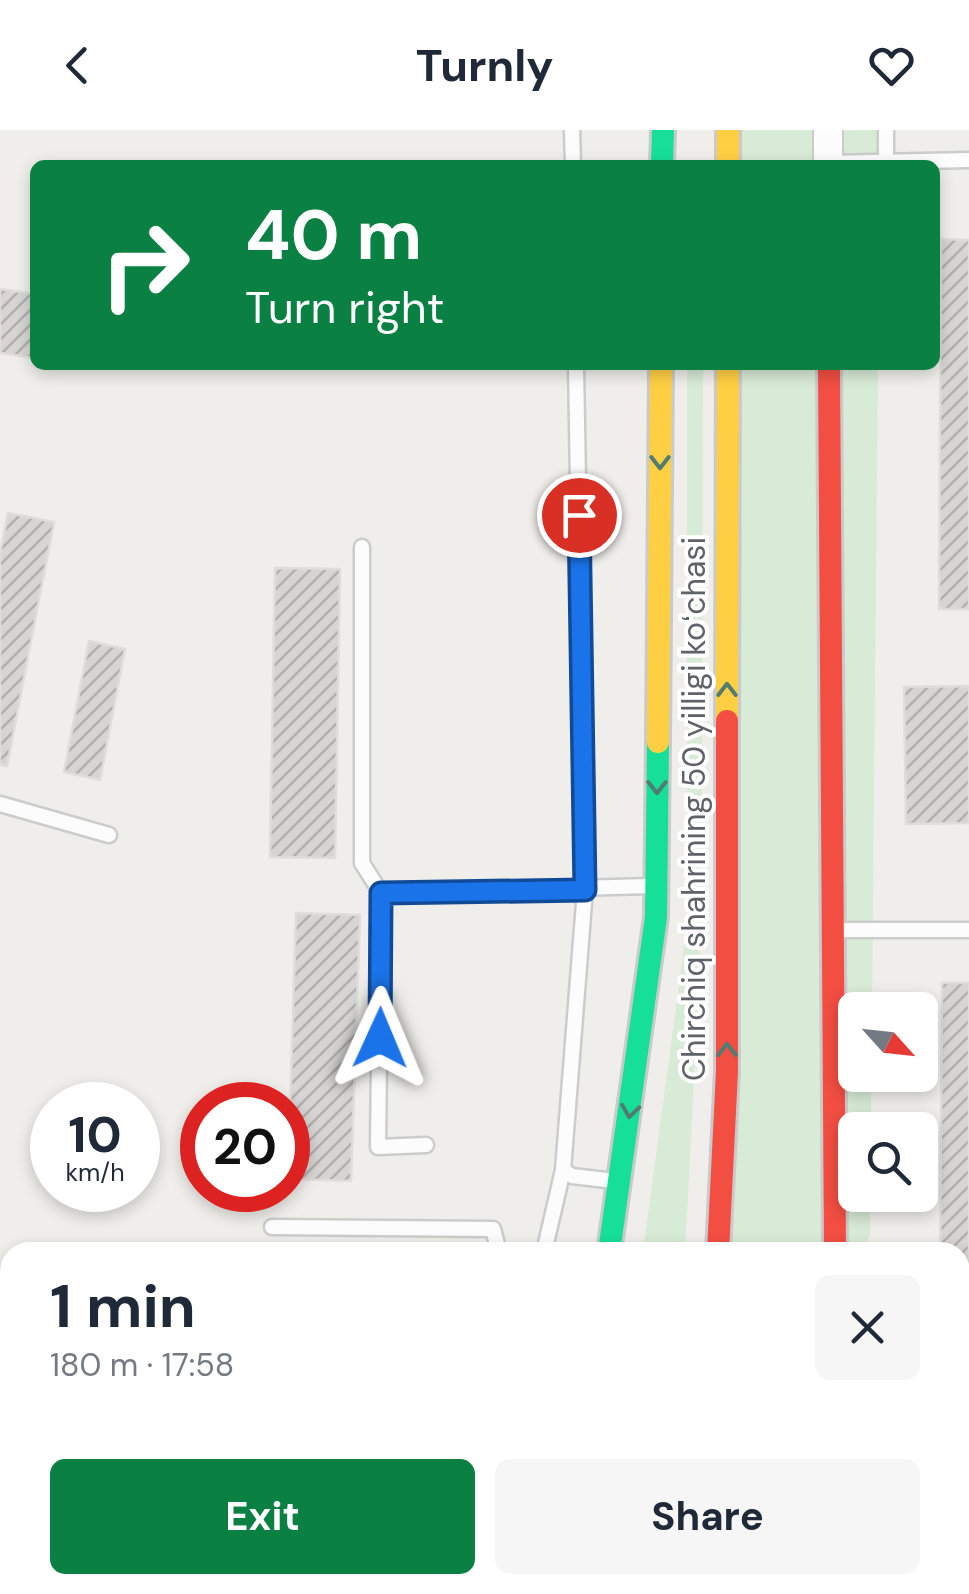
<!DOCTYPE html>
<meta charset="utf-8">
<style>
body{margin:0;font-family:"DM Sans",sans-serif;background:#f6f6f7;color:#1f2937;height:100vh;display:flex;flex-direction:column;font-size:38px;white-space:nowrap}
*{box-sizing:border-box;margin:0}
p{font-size:32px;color:#747a83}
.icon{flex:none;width:55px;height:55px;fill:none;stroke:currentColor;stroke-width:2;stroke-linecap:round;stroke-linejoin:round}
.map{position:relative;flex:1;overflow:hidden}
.panel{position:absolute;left:0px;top:1112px;width:970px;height:352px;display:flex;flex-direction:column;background:#fff;border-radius:30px 30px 0 0;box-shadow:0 5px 15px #0003}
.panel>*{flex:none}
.top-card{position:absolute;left:30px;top:30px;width:910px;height:210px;border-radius:15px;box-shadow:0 5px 15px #0003;background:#0b8043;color:#fff;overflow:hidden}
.needle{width:65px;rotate:117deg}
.controls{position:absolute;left:838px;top:862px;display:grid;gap:20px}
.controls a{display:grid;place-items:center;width:100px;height:100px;border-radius:15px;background:#fff;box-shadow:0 5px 15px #0003;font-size:50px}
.speed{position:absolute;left:30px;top:952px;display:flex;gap:20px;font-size:50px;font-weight:700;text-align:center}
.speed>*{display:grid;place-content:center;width:130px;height:130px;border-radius:50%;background:#fff;box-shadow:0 5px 15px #0003;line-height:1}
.speed small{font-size:25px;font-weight:400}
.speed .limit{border:15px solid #d22;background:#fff;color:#111}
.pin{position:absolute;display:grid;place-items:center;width:85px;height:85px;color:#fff;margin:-42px;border:5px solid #fff;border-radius:50%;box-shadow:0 2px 10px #0007}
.me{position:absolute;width:110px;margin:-55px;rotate:1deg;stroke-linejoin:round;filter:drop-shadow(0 0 8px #0008)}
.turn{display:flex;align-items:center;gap:35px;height:210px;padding:0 50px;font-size:45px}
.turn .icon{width:130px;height:130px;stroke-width:2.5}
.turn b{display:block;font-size:70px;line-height:85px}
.round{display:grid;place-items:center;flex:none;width:105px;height:105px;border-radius:15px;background:#f6f6f7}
.head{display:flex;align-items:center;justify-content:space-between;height:170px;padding:0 50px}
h1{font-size:60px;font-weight:700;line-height:75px}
.action{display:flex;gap:20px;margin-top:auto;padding:20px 50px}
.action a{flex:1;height:115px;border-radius:15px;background:#0b8043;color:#fff;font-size:40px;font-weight:700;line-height:115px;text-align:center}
.action a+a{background:#f6f6f7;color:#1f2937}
header{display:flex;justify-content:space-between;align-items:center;height:130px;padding:0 50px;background:#fff;font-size:45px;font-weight:700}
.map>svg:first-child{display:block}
.grass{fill:#d8ebd6}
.building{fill:url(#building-hatch);stroke:#deddd9;stroke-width:2.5}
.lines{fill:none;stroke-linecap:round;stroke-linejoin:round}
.lane-casing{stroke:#cbcccc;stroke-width:19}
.street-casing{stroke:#cbcccc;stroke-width:32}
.fast-casing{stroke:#cacacb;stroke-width:28}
.slow-casing{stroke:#cacacb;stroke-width:28}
.jam-casing{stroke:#cacacb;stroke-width:28}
.lane{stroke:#fdfcfc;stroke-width:14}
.street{stroke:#fdfcfc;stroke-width:28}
.fast{stroke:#16e098;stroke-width:22}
.slow{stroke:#ffcf43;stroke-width:22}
.jam{stroke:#f24e42;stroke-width:22}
.oneway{stroke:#507c72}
.route-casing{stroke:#114b97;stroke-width:25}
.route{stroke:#1a73e8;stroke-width:18}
.labels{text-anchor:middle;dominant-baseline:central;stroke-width:8;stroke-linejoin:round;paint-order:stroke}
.street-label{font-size:32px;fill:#5f6368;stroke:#fff}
</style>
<header><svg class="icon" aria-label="back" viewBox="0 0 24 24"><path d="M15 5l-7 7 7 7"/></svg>Turnly<svg class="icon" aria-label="heart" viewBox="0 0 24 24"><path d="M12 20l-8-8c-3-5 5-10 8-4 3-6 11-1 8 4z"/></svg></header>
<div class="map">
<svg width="969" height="1464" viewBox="0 0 969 1464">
<defs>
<pattern id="building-hatch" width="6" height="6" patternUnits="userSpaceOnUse" patternTransform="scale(2.5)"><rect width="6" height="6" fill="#d6d5d3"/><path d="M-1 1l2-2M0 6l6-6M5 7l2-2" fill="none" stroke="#b1b0af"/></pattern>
</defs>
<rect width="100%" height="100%" fill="#efeeea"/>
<!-- grass -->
<path class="grass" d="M741,0H880V35H741Z
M687,235H703L702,796L685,1122H643L687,796Z
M738,235H878L872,880H855V945H871V1000H855V1065H870V1106L860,1122H727Z
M960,1429H969V1464H732V1455H960Z"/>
<!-- building -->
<path class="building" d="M941,109L969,110V479H939Z
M0,159L35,164V228L0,223Z
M8,383L54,392L7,636L0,635V424Z
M275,438L340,439L335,728L270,727Z
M89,511L125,519L100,650L64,642Z
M969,556V693L906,694L904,557Z
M296,783L360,785L351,1051L288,1049Z
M942,853H969V1138H960V1122H940Z
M960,1201H969V1418L960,1419Z"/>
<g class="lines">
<defs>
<path id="lane" d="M572,0L573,35
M886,32V0
M828,33L969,30
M576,235L585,760L563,1040L572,1046L615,1051
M362,417V733L381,763L651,756
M0,674L109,705
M381,763L378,1017L426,1015
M835,800H969
M272,1097L493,1099L499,1122
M544,1122L563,1040
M960,1169H969
M515,1455L517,1464"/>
<path id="street" d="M828,35V0"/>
<path id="fast" d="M662,35L663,0
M609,1122L656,787L658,612
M703,1455V1464"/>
<path id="slow" d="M728,0V35
M727,591L728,235
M658,612L661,235
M566,1455V1464"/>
<path id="jam" d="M829,235L835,1122
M718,1122L727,941V591"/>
</defs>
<!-- lane casing -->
<use href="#lane" class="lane-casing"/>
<!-- street casing -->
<use href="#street" class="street-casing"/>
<!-- fast casing -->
<use href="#fast" class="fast-casing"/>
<!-- slow casing -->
<use href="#slow" class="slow-casing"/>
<!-- jam casing -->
<use href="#jam" class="jam-casing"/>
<!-- lane -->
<use href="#lane" class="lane"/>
<!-- street -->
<use href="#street" class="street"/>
<!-- fast -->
<use href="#fast" class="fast"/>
<!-- slow -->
<use href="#slow" class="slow"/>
<!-- jam -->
<use href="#jam" class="jam"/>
</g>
<!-- one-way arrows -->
<defs><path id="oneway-chevron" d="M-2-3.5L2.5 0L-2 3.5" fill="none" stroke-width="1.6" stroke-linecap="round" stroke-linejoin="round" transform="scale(2.5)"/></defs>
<g class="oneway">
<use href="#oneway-chevron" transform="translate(660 332) rotate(90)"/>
<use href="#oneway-chevron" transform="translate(727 560) rotate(-90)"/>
<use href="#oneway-chevron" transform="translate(657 657) rotate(90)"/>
<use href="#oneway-chevron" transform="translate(727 920) rotate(-90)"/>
<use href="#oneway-chevron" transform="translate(630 981) rotate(98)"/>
</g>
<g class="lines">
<defs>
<path id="route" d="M380,908L381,763L585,760L579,385"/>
</defs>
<!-- route casing -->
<use href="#route" class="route-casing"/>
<!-- route -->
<use href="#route" class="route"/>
</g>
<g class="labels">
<!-- street labels -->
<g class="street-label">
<text transform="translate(694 679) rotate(-90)">Chirchiq shahrining 50 yilligi koʻchasi</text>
</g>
</g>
</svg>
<div class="controls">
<a><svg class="needle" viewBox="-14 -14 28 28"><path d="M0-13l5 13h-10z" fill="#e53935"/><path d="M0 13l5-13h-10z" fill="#747a83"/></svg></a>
<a><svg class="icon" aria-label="search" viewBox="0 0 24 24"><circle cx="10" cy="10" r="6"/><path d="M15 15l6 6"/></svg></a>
</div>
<div class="speed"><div>10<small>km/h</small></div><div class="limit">20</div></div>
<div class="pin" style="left:579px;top:385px;background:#d93025"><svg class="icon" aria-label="arrive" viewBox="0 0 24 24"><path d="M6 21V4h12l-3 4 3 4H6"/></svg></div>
<svg class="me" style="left:380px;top:908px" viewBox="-20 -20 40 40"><path d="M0-17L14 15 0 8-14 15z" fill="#1a73e8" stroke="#fff" stroke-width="4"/></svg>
<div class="top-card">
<div class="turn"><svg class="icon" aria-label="right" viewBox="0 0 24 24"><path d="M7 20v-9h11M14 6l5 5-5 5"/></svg><div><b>40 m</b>Turn right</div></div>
</div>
<section class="panel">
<div class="head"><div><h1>1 min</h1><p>180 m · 17:58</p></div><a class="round"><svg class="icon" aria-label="close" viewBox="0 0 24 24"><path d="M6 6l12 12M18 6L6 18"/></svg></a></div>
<div class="action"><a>Exit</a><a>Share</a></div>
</section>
</div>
